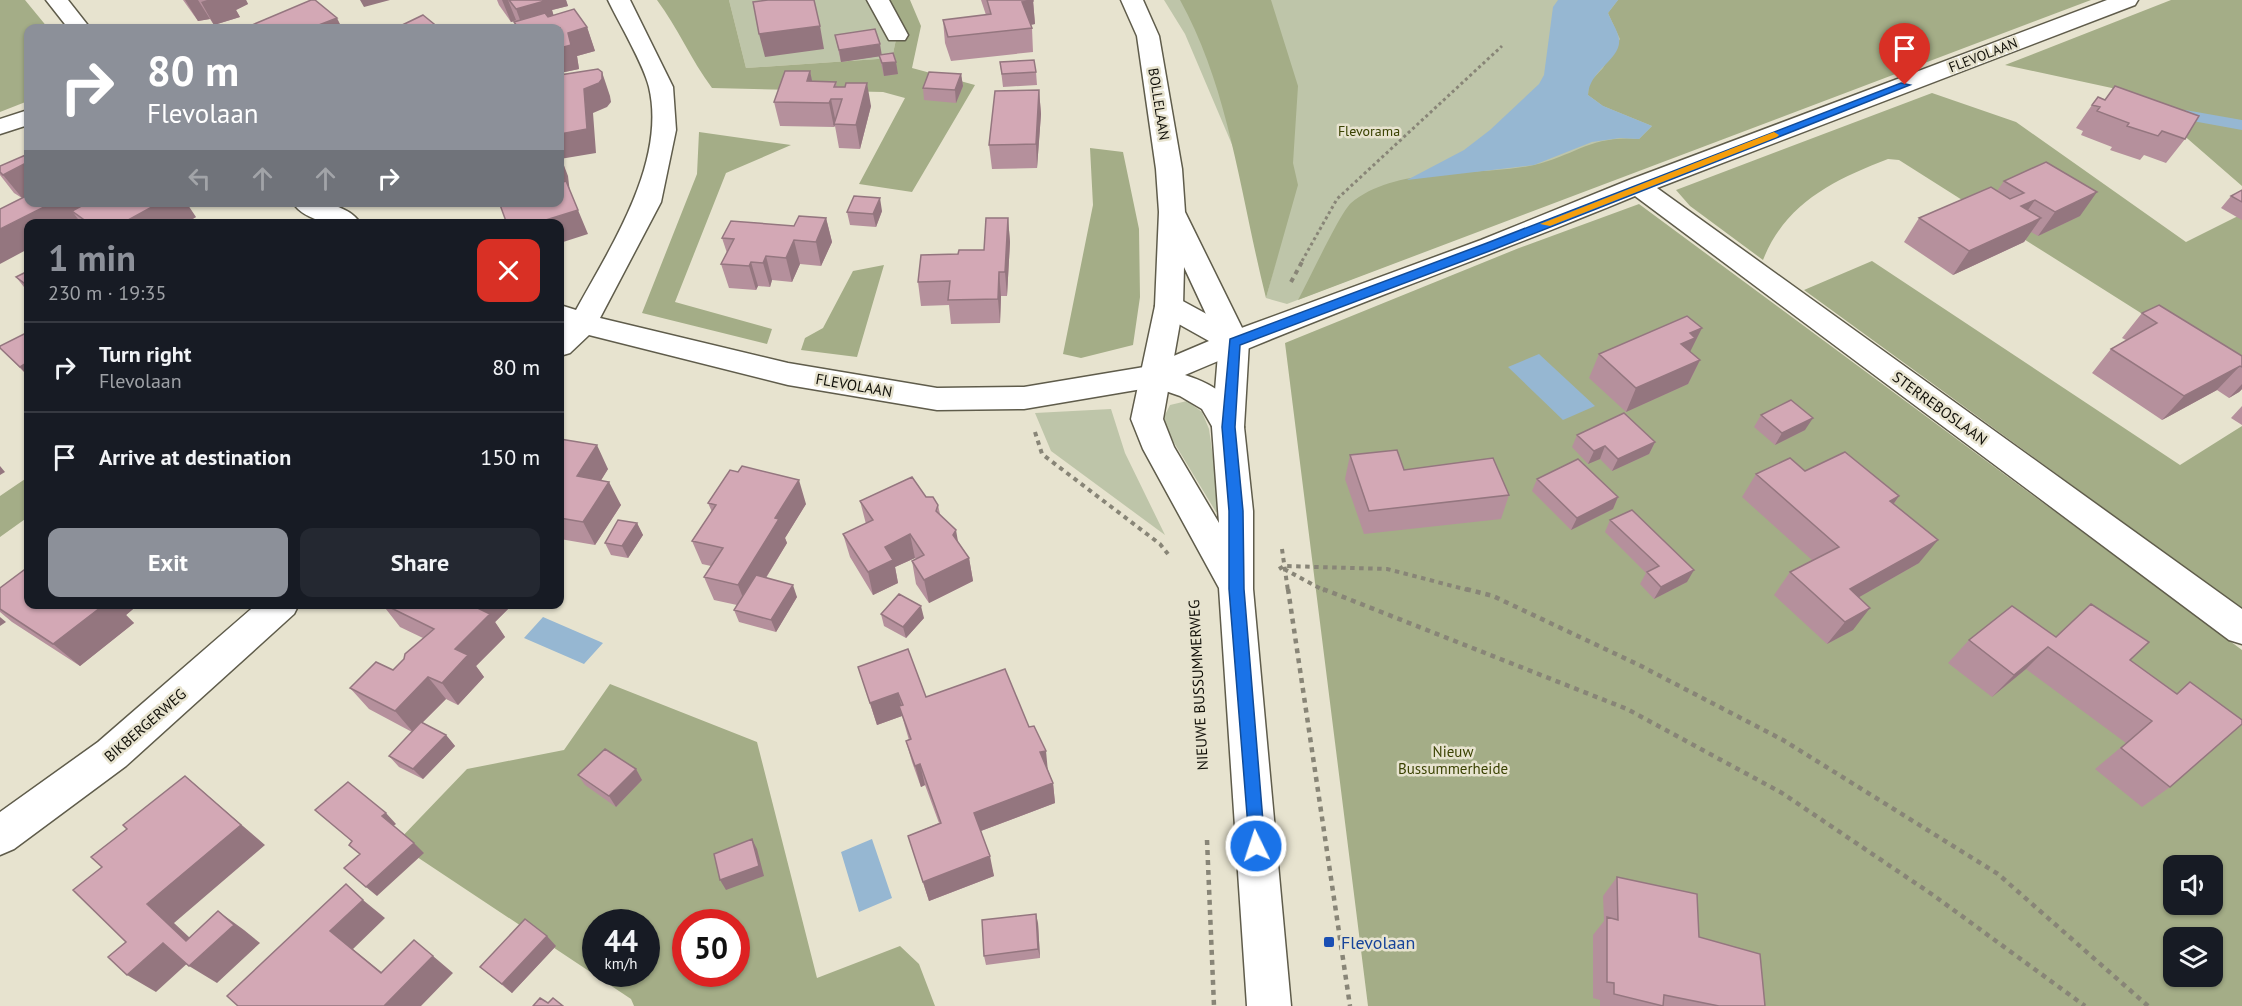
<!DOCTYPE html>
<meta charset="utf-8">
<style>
body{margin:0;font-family:"PT Sans",sans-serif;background:#242831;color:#f1f3f6;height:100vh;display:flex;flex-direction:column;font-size:22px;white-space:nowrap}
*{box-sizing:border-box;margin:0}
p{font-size:20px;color:#9ea1a6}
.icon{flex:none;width:33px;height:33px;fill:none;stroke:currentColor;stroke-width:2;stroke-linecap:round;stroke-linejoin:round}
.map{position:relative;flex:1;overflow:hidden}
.drawer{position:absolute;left:24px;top:219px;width:540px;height:390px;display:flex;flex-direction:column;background:#171b24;border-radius:12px;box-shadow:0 2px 4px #0004}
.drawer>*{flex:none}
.banner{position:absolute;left:24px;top:24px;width:540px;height:183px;border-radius:12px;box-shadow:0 2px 4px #0004;background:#8c9099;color:#fff;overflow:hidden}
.fabs{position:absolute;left:2163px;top:855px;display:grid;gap:12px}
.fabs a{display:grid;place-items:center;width:60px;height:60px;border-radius:12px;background:#171b24;box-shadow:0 2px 4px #0004;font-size:30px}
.speed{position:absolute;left:582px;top:909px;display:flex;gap:12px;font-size:30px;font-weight:700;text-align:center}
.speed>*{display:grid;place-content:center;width:78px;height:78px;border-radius:50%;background:#171b24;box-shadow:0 2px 4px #0004;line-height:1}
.speed small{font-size:15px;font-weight:400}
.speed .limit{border:9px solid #d22;background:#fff;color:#111}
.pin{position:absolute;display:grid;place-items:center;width:51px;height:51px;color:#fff;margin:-62px -26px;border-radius:50% 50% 50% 0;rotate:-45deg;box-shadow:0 0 6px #0007}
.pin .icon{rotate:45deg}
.me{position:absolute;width:66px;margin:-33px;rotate:356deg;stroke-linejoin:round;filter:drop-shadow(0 0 4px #0008)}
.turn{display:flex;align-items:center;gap:21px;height:126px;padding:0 24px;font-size:27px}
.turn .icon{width:78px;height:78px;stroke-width:2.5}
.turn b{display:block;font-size:42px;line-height:51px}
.lanes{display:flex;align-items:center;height:57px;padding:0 24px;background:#0003;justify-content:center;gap:30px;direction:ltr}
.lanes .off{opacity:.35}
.round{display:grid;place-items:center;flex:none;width:63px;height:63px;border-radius:12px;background:#242831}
.head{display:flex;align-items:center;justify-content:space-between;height:102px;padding:0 24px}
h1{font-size:36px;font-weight:700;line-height:45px;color:#8c9099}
.button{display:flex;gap:12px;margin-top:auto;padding:12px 24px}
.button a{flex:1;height:69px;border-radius:12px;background:#8c9099;color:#fff;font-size:24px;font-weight:700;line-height:69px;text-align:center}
.button a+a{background:#242831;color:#f1f3f6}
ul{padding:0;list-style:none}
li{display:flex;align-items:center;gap:18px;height:90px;padding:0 24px;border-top:2px solid #363941}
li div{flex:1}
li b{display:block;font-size:22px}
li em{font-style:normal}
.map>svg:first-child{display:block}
.green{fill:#bec5a9}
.forest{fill:#a4ad87;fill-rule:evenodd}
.water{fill:#96b7d2}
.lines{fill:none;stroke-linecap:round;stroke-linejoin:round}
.minor-casing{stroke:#5f5c4b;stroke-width:3}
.major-casing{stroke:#5f5c4b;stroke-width:3}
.path-far2{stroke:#888577;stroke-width:3;stroke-dasharray:3 3;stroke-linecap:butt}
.path-far1{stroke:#888577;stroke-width:4;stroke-dasharray:4.5 4.5;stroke-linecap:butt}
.path{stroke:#888577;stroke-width:4.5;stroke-dasharray:5 5;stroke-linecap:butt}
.minor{fill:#fff;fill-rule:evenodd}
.major{fill:#fff;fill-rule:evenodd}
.wall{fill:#b5909c}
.shaded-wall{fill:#94767f}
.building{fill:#d3a8b5;stroke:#94767f;stroke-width:1.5}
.route{fill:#1a73e8;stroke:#114b97;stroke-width:1.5}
.slow{fill:#f59e0b}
.transit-dot{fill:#1a4fb4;stroke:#e7e3cf;stroke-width:2}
.labels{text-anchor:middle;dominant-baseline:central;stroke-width:5;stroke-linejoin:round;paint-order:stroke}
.far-street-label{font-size:14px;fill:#100f08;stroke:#e7e3cf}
.far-park-label{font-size:14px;fill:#3a4202;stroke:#e7e3cf}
.street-label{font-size:15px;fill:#100f08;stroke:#e7e3cf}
.park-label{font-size:15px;fill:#3a4202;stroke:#e7e3cf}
.near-transit-label{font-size:18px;fill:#164399;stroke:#e7e3cf;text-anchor:start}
</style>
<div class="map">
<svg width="2242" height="1006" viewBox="0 0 2242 1006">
<rect width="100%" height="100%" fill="#e7e3cf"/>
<!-- green -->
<path class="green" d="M729,0H873L897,35L892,58L746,68Z
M1164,0H2081L1287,304L1266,298L1278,253L1185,34Z
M1187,401L1202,412L1209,429L1221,513L1216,512L1173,441L1163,419L1170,405Z
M1111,409L1125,453L1165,535L1051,451L1035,413Z"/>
<!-- forest -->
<path class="forest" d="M0,0H25L48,28H28V101L0,112Z
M657,0H729L746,68L892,58L897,35L884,0H910L921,26L912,68L975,85L912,192L859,184L905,98L883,92L712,88C691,60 678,28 657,0Z
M1180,0H1271L1298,86L1293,163L1298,185L1266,298C1241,199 1230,90 1180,0Z
M1618,0H2091L1298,300C1308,282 1340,213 1351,203C1397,165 1479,177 1534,165C1576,155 1591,135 1639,139L1652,126L1603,106L1588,95L1589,83L1603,68L1620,39L1608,13Z
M2171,0H2242V186L2135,93L2005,65Z
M1932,93L2016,122L2186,242L2242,214V377L1899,160L1888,159C1833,180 1785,204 1763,260L1690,206L1676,190Z
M699,132L791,145L726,173L675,302L772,329L767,344L642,313L697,174Z
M1090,148L1123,152L1139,229L1140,297L1133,345L1081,358L1063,354L1093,205Z
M1639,204L2242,650V1006H1368L1285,343L1519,248ZM2174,866H2212V904H2174ZM2174,938H2212V976H2174Z
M1872,261L2180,465L2242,426V609L1804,290Z
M884,265L857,357L801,350L805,338L823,328L853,271Z
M28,477V517L0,537V496Z
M610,684L757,742L817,978L900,946L919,964L935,1006H634L631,999L396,843L467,769L564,750ZM596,922H646V974H596ZM686,922H736V974H686Z"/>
<!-- water -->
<path class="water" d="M1558,0H1618L1608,13C1611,21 1618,31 1619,39C1622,59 1589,70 1588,95L1603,106L1652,126L1639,139L1620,138L1592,142L1534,165L1407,180L1464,150L1490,130L1539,84L1544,75L1553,7Z
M2185,110L2242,120V130L2187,120Z
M1539,354L1595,406L1563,420L1508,367Z
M543,617L603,643L584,664L524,638Z
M872,839L892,898L859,912L841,852Z"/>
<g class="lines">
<defs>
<path id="minor" d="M46,0H68L90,28H68Z
M608,0H630L673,87L676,130L661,202L600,318L788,363L937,388L1024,387L1150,366L1209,341L1159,313L1155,306L1159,299L1169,296L1179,299L1236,330L1481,240L1629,180L2107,0H2138L2135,5L1657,188L2242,609V644L2229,640L1635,196C1486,258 1333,311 1185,375C1221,387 1226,395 1244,427L1239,435L1228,438L1217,435L1202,409L1180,396L1154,387L1024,409L937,410L788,385L589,335L570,353L560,356V330L563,326L560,325V305L576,310C610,248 667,162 649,87C644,65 619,23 608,0Z
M867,0H889L908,35L905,40H889Z
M28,110V125L0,134V119Z
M292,202C315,202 347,202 361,224C338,224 307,224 292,202Z
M257,604H299L294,614L126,766L14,849L0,855V812L98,742Z"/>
<path id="major" d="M1121,0H1143L1159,36L1182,169L1185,212L1249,342L1244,427L1253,511V589L1291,1006H1247L1219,588L1143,449L1131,419L1155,306L1159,212L1156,169L1137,36ZM1184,267L1219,342L1212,427L1219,523L1174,447L1163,419L1183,306Z"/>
</defs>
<!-- minor casing -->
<use href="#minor" class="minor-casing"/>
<!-- major casing -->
<use href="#major" class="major-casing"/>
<!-- path-far2 -->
<path class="path-far2" d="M1302,261L1337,199L1502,46"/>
<!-- path-far1 -->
<path class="path-far1" d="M1291,282L1303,260
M1035,432L1042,454L1160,544L1168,554
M1282,549L1288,591
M1279,569L1284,566L1387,569L1472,591
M1284,569L1325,591"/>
<!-- path -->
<path class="path" d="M1288,589L1350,1006
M1323,589L1627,709L1782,793L1933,895L2085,1006
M1466,589L1493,596L1639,665L1783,740L1998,874L2148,1006
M1207,840L1214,1006"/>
<!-- minor -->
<use href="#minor" class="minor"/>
<!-- major -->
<use href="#major" class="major"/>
</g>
<!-- wall -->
<path class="wall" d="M183,0H246L248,4L236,10L240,17L214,25L210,19L198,21Z
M497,0H566L568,6L552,10L553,15L587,27L595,51L577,56L579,69L560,73V28H514V27L516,26L514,22L517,21L511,22L499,5Z
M981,0H1033L1035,24L1030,25L1032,28L1033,52L951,61L945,43L943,20L986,15Z
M835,35L881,55L898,74L884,76L879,56L841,62Z
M1000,62L1036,72L1037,85L1003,87Z
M810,71L812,81L836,82L837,87L871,106L860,149L839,148L835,126L834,127L780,126L774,102Z
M961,74L963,86L956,103L924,100L923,88Z
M1039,90L1041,114L1037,168L992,169L989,145Z
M2092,105L2185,139L2166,163L2144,155L2140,160L2110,150L2112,147L2081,135L2083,131L2076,128Z
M0,166L28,202H79L82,206L196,217L184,224H81V223L79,224H28L22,198L14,193L0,175Z
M2004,181L2080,216L2038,236L2031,232L2024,242L1953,275L1904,242L1919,218L1997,191Z
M2242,190V220L2221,208L2231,196Z
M882,211L876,227L850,225L847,212Z
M826,218L832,242L821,266L800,264L792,282L772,280L770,287L758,286L756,290L729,288L721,264L727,253L722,238L794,226Z
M1008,218L1010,242L1007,296H1001L1000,323L951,324L949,305L921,306L918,282L958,254L984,250Z
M28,271V292L16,277Z
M2142,313L2242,356V389L2239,392L2229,398L2217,390L2162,420L2092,373L2111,349L2126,340L2122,338Z
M28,332V376L0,348Z
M1690,352L1700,360L1688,384L1626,412L1589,378L1599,354Z
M2242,406V425L2231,418Z
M1761,415L1805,430L1775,445L1754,427Z
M1577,435L1655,442L1649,454L1612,471L1600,459L1588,464L1572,447Z
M560,439L608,469L601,480L621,505L595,545L560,539Z
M1350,455L1404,470L1509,495L1501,519L1364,534L1345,479Z
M1805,471L1899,496L1894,504L1919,563L1859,597L1853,630L1827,644L1774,595L1790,572L1812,560L1742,497L1756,474Z
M1537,479L1618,497L1613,509L1571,530L1532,491Z
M926,497L938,505L940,514L969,558L973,581L929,603L916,584L912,561L916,559L915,558L895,567L898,583L873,595L850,557L843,534L866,524L860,501Z
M708,503L806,504L785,538L787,543L766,578L797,597L776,632L739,622L734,610L737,605L714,600L704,577L711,566L702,564L692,541L712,512Z
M1610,520L1687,582L1654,599L1640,584L1646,573L1605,532Z
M637,523L643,535L628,558L611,555L605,543Z
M0,588L28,604H139L126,615L134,623L80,666L12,622L0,612Z
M382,604H510L511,606L495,622L505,637L476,666L484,677L458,705L446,699L422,723L446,735L455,746L423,779L399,767L389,756L412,732L369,709L350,688L393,670L423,638L400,627Z
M881,614L924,618L906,638L884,626Z
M2056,637L2130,660L2177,693L2170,787L2142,807L2095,769L2126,743L2026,669L1992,697L1948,663L1969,640Z
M858,667L926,697L1048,770L1053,783L1055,803L981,831L994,876L929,901L908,836L939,823L925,785L921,787L912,762L906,741L909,740L902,716L877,725Z
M636,769L642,780L616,807L585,785L578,775Z
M1617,877L1699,937L1765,1006H1600V1000L1593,998V935L1604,921L1603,896Z
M1038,923L1040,958L986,965L984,956Z
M556,946L512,993L480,967Z"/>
<!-- shaded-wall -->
<path class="shaded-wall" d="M185,0H198L210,19L198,21Z
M207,0H246L248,4L236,10L240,17L214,25L201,2Z
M360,0H390L364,7Z
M502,0H508L516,20L511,22Z
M544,0H566L568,6L552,10L556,23L523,28L516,9Z
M1033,1L1035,24L1023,26L1022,2Z
M337,18L342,28H320L319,25Z
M820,26L824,49L765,57L759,34Z
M587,27L595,51L577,56L579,69L560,73V48L568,33Z
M880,44L882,56L841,62L839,50Z
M896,62L898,74L884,76L882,63Z
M810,71L815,95L807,81Z
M602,72L610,96L611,102L607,107L593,113L596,153L560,159V134L584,89Z
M961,74L963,86L956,103L955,90Z
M867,83L871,106L860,149L856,125Z
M1039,90L1041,114L1037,168L1036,144Z
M831,99L836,123L834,127L829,103Z
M28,162V196L23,199L3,175Z
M563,163L568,176L570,193L560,195V182Z
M2097,192L2080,216L2038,236L2055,212Z
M880,198L882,211L876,227L873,214Z
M2035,200L2018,224L2021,206Z
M54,202H79L90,218L72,211L81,223L79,224H28V249L0,264V229Z
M161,202H186L196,217L184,224H121Z
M578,210L588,234L560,243V224H533Z
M826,218L832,242L821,266L816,242Z
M1008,218L1010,242L1007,296L1005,272Z
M2041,218L2024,242L1953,275L1969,251Z
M794,240L800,264L792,282L786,258Z
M766,256L772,280L770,287L763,263Z
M751,262L758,286L756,290L749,266Z
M999,272L1001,296L1000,323L998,299Z
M1702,328L1690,352L1681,344L1690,333Z
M1700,360L1688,384L1626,412L1636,388Z
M28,362V376L20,367Z
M2240,366L2217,390L2162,420L2184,396Z
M2242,384V389L2239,392L2229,398Z
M1813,418L1805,430L1775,445L1782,433Z
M1655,442L1649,454L1612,471L1618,459Z
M597,445L608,469L589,500L577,476Z
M1605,446L1600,459L1588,464L1594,451Z
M0,466L5,472L0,475Z
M799,480L806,504L785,538L787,543L747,608L738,585L775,518Z
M609,482L621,505L595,545L583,522Z
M1899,496L1882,520L1890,501Z
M1618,497L1613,509L1571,530L1577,518Z
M637,523L643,535L628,558L622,546Z
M956,530L960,553L953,535Z
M910,534L915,558L895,567L898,583L873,595L868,572L885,547Z
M1938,540L1919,563L1833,612L1850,589Z
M969,558L973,581L929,603L924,580Z
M1694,570L1687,582L1654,599L1661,587Z
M793,585L797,597L776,632L771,620Z
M105,604H139L126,615L134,623L80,666L53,644Z
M474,604H510L511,606L495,622L505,637L476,666L484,677L458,705L442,683L473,606Z
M921,606L924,618L906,638L903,627Z
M1870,608L1853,630L1827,644L1845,622Z
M0,617L6,622L0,626Z
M2048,647L2026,669L1992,697L2014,675Z
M428,677L446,699L413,732L395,711Z
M898,693L904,715L899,706L902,716L877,725L870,703Z
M446,735L455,746L423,779L413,769Z
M1046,751L1048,772L1040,752Z
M920,764L925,785L921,787L915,766Z
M636,769L642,780L616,807L609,796Z
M185,776L265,845L174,923L205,952L218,911L244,930L260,943L217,983L189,966L186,941L147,904Z
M1053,783L1055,803L978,832L974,813Z
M386,813L396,824L392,827L382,816Z
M752,839L757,849L764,876L726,890L720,880Z
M414,843L424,853L377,896L366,887Z
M990,856L994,876L929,901L923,882Z
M363,900L385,918L353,949L401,988L433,956L453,973L421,1006H384L330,931Z
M1036,914L1038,923L1040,958L1038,949Z
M547,936L556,946L512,993L502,984Z
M163,943L191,960L156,992L127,975Z"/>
<!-- building -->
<path class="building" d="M311,0H315L337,18L319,25L324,28H258L252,25Z
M509,0H548L516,9Z
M768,0H814L820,26L759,34L753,2Z
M987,0H1033V1L1022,2L1032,28L948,37L943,20L991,14Z
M574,9L587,27L568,33L571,45L560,48V28H515L514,27L517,26L514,22L545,13L548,17Z
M423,15L439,28H396Z
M875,29L880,44L839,50L835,35Z
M893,53L896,62L882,63L879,55Z
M1034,60L1036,72L1002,74L1000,62Z
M598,69L602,72V79L599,83L584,89L587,129L560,134V75Z
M785,71H810L807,81L836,82L834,87H845L846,83H867L856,125L834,124L842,99H831L829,103L774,102Z
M929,72L961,74L955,90L923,88Z
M2115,86L2199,116L2185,139L2162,131L2158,136L2127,126L2129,123L2097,111L2100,107L2092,105L2098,97L2105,100Z
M1039,90L1036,144L989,145L995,91Z
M28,154V162L3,175L0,172V166Z
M2046,162L2097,192L2055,212L2035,200L2021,206L2041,218L1969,251L1919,218L1991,187L2010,199L2024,193L2004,181Z
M563,163L565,181L560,182V164Z
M566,181L578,210L533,224H507L499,202H560V183Z
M2242,190V202L2231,196Z
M28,195V202H54L0,229V209Z
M854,196L880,198L873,214L847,212Z
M89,202H161L121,224H90L72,211Z
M799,216L826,218L816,242L794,240L786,258L766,256L763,263L751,262L749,266L721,264L734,239L722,238L731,221L794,226Z
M986,218H1008L1005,272H999L998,299L948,300L950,281L918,282L921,255L958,254L959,250H984Z
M28,271V286L16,277Z
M2159,305L2242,356V367L2240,366L2184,396L2111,349L2157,323L2142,313Z
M1687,316L1702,328L1690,333L1695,338L1681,344L1700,360L1636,388L1599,354Z
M28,332V362L20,367L0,348V346Z
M1791,400L1813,418L1782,433L1761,415Z
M1624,413L1655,442L1618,459L1605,446L1594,451L1577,435Z
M560,439L597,445L577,476L609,482L583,522L560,518Z
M1397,450L1404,470L1493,458L1509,495L1369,511L1350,455Z
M1845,452L1899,496L1890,501L1938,540L1850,589L1870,608L1845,622L1790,572L1839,547L1756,474L1790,458L1805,471Z
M1578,459L1618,497L1577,518L1537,479Z
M742,466L799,480L775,518L779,519L738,585L704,577L723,548L692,541L716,505L708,503L730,470L738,472Z
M912,477L926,497H933L938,505L936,511L956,530L953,535L969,558L924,580L912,561L924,555L910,534L885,547L893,560L868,572L843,534L873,520L860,501Z
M1632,510L1694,570L1661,587L1647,572L1659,566L1610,520Z
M618,520L637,523L622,546L605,543Z
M28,567V604H105L53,644L0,609V588Z
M756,575L793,585L771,620L734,610Z
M899,594L921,606L903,627L881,614Z
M383,604H474L473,606L490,614L455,649L468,655L442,683L428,677L395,711L350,688L376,662L393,670L404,659L405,654L434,629Z
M2091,604L2149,642L2130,660L2177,694L2190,682L2242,720V724L2170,787L2121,748L2152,721L2048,647L2014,675L1969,640L2012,606L2056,637Z
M908,649L926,697L1005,669L1029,727L1034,726L1046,751L1040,752L1053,783L974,813L990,856L923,882L908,836L941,823L920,764L915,766L906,741L911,739L899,706L903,705L898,693L870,703L858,667Z
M421,722L446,735L413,769L389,756Z
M605,749L636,769L609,796L578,775Z
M185,776L241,825L147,904L186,941L218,911L234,925L189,966L163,943L127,975L108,957L126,942L73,890L102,867L91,857L127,829L123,825Z
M348,782L386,813L382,816L414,843L366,887L344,868L360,854L349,845L352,841L315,810Z
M752,839L759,866L720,880L714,854Z
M1617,877L1697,894L1699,937L1760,954L1765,1006H1719L1664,995L1663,1006L1614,994V983L1607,982V917L1618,920Z
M346,884L363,900L330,931L381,973L414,940L433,956L384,1006H238L227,996Z
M1036,914L1038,949L984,956L982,920Z
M525,919L547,936L502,984L480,967Z
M540,998L548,1003L553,998L563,1006H533Z"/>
<!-- route -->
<path class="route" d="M1901,83L1910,85L1495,249L1240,345L1235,427L1243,511L1244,589L1265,846L1262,852L1256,854L1250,852L1229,589V511L1222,427L1230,339L1487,243Z"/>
<!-- slow -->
<path class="slow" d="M1774,132L1779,135L1777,137L1550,226L1540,224Z"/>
<!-- markers -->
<rect class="transit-dot" x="1323" y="936" width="12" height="12" rx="3"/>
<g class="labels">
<!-- far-street labels -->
<g class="far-street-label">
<text transform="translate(1983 55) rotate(-21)">FLEVOLAAN</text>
<text transform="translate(1159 104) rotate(81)">BOLLELAAN</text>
</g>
<!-- far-park labels -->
<g class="far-park-label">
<text x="1369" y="131">Flevorama</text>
</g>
<!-- street labels -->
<g class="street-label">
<text transform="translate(854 385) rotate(10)">FLEVOLAAN</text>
<text transform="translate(1940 408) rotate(36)">STERREBOSLAAN</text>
<text transform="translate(1198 685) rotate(-93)">NIEUWE BUSSUMMERWEG</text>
<text transform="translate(145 725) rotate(-41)">BIKBERGERWEG</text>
</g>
<!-- park labels -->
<g class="park-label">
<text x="1453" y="751">Nieuw<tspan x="1453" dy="17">Bussummerheide</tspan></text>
</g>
<!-- near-transit labels -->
<g class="near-transit-label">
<text x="1341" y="942">Flevolaan</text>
</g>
</g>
</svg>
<div class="fabs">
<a><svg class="icon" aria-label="sound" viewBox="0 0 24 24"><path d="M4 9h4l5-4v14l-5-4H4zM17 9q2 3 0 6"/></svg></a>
<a><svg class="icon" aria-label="layers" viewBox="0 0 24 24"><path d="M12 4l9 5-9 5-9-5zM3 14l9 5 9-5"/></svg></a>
</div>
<div class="speed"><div>44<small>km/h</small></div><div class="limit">50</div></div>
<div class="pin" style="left:1905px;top:85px;background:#d93025"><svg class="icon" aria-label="arrive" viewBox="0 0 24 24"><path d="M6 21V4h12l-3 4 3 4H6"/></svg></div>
<svg class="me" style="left:1256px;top:846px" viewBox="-20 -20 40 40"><circle r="17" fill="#1a73e8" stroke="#fff" stroke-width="3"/><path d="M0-11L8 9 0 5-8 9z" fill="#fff"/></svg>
<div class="banner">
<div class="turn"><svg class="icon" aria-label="right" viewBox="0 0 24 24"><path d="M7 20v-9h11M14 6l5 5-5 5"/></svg><div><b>80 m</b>Flevolaan</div></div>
<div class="lanes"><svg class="icon off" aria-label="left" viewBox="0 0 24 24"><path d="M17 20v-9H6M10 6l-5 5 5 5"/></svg><svg class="icon off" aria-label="ahead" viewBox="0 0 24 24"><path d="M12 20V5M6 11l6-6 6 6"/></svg><svg class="icon off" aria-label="ahead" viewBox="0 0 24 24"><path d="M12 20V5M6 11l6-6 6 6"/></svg><svg class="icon" aria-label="right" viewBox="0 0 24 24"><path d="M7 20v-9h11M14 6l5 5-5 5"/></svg></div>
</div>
<section class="drawer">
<div class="head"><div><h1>1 min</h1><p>230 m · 19:35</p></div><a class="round" style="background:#d93025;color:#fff"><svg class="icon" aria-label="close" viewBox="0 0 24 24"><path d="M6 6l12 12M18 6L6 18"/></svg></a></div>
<ul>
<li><svg class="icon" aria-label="right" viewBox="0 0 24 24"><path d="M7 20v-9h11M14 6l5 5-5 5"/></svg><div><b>Turn right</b><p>Flevolaan</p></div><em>80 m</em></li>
<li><svg class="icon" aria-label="arrive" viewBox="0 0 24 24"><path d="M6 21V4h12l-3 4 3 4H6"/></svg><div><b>Arrive at destination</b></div><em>150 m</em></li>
</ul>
<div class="button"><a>Exit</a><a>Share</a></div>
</section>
</div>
